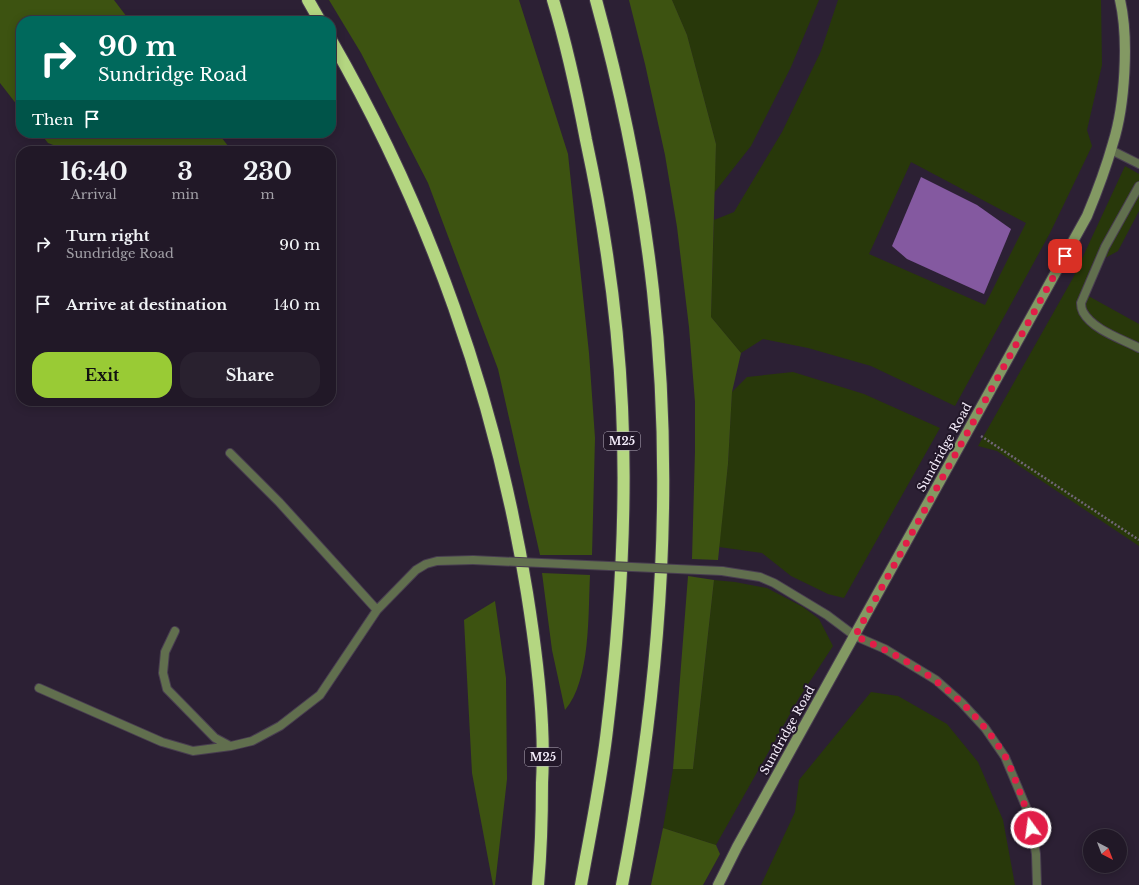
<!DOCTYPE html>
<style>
body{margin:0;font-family:"Libre Baskerville",serif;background:#29212f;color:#f1f3f6;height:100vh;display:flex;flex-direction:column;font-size:15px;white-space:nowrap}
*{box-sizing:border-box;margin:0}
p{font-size:13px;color:#a2a0a7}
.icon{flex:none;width:22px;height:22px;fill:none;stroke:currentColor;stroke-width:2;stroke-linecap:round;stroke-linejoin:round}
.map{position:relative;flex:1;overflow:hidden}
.side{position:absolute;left:16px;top:146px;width:320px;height:260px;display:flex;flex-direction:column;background:#211827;border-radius:16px;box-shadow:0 2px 10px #0003,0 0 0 1px #3e3744}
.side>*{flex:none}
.guide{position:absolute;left:16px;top:16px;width:320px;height:122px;border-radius:16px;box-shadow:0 2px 10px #0003,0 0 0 1px #3e3744;background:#00695c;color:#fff;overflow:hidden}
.needle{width:26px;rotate:138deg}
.fabs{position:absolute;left:1083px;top:829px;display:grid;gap:8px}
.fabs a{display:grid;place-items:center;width:44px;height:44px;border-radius:50%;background:#211827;box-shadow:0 2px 10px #0003,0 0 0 1px #3e3744;font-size:20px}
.pin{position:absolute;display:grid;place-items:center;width:34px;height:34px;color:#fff;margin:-17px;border-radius:8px;box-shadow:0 2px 6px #0006}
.me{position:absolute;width:44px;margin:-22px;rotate:346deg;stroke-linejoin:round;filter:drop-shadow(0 0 3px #0008)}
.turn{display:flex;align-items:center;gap:14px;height:84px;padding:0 16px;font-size:18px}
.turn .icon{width:52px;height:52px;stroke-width:2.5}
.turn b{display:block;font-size:28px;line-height:34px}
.then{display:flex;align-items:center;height:38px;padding:0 16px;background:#0003;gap:8px;font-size:15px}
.eta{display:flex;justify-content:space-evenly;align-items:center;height:68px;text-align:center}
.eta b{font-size:24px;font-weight:800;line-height:28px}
.button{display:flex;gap:8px;margin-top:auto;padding:8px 16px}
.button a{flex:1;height:46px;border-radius:16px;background:#99cb35;color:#111;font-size:16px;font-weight:800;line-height:46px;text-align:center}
.button a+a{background:#29212f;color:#f1f3f6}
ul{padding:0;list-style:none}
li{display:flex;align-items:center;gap:12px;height:60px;padding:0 16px}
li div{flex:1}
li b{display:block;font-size:15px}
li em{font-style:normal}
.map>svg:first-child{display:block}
.green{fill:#28380a;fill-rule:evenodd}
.forest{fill:#3d5311}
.water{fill:#8459a0}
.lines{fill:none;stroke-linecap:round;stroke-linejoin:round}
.lane-casing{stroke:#483d50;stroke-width:10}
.secondary-casing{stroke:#483d50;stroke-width:12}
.highway-casing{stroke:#483d50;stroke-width:14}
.path{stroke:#716678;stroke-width:2.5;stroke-dasharray:2 2;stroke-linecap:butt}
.lane{stroke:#616f4e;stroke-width:8}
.secondary{stroke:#839963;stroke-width:10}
.highway{stroke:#b4d681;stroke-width:12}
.lane-bridge-casing{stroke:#483d50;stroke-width:10;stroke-linecap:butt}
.lane-bridge{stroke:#616f4e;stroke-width:8}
.route{stroke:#e11d48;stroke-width:7;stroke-dasharray:0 12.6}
.labels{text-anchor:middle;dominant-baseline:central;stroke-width:4;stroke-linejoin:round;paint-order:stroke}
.shield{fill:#221729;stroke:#b6aebd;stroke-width:1}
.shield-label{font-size:11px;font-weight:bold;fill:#f6eefc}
.street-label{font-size:12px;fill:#f6eefc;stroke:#221729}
</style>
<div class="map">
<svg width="1139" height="885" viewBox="0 0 1139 885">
<rect width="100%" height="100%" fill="#2c2034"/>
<!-- green -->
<path class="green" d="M672,0H819L791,67L751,146L714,193L716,144L687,35Z
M838,0H1101L1102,65L1087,130L1092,146L1050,233L955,406L871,366L808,348L763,339L741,353L711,317L714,220L734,212L782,132L821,51ZM911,162L1026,223L985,305L869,254Z
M1125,166L1139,174V211L1118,251L1098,262L1083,293L1139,324V546L997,451L978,446L1073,278Z
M793,372L864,394L940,428L844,598L828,594L791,576L762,553L719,547L728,464L732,392L747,377Z
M714,580L735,582L767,588L803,607L819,619L833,646L799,698L716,845L663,828L673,769H693Z
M871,692L898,696L947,724L978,762L1003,820L1015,885H761L795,812L799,780Z"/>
<!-- forest -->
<path class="forest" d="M0,0H114L130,21H21V110L0,83Z
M329,0H519L568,154L589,353L595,438L592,555H540L498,369L428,183L361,53Z
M629,0H672L687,35L716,144L711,317L741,353L732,392L728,464L718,560L692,559L695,451V402L689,327L677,227L665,155L645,64Z
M40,133H218L232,151H69L48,143Z
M542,573L590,575C588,613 591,680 565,710L552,650Z
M688,576L714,580L693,769H673Z
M495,601L506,678L507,779L495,885H493L472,773L464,620Z
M663,828L716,845L720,854L703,885H651Z"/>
<!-- water -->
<path class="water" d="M921,177L977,205L1011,229L984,294L907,259L892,246Z"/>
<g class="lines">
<defs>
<path id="lane" d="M1111,150L1139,164
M1139,186L1105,247L1081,303C1081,306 1082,310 1083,312C1093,330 1122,339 1139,348
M230,453L279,502L377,610
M722,571L760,577L774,583L827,615L855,636L885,649L936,680L962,703L985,728L1005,757L1029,814L1036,854L1037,885
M175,631L165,652L163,673L167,689L215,738L230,746
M39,688L162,742L193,751L231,746L252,741L280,726L320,695L377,610L416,570L426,564L437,561L473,560"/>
<path id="secondary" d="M718,885L737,847L1087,216C1097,192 1106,168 1113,143C1125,105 1129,39 1120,0"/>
<path id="highway" d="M308,0L320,21
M553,0C567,46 577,93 586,140C605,228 618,317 622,407C627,514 620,623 607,730C601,782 590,834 581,885
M596,0C622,95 642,192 653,291C675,489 660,690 622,885
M331,40C429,210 496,399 527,593C534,637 540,681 542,725C543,744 543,764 542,783C542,817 541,851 538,885"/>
</defs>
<!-- lane casing -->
<use href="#lane" class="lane-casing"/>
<!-- secondary casing -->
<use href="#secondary" class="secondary-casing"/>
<!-- highway casing -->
<use href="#highway" class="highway-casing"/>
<!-- path -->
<path class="path" d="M981,436L1139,540"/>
<!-- lane -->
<use href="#lane" class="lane"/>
<!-- secondary -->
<use href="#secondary" class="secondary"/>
<!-- highway -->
<use href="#highway" class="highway"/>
<defs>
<path id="lane-bridge" d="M473,560L722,571"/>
</defs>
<!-- lane-bridge casing -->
<use href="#lane-bridge" class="lane-bridge-casing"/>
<!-- lane-bridge -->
<use href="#lane-bridge" class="lane-bridge"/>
</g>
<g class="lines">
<!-- route -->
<path class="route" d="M1031,828C1028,812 1022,799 1017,784C1013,775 1010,765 1005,756C969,698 917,662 855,636L1065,256"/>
</g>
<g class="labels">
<!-- shield labels -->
<g class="shield">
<rect x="604" y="432" width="36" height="18" rx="3"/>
<rect x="525" y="748" width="36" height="18" rx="3"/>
</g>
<g class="shield-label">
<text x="622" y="441">M25</text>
<text x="543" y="757">M25</text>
</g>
<!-- street labels -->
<g class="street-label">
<text transform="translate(944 447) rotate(-61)">Sundridge Road</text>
<text transform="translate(787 730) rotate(-61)">Sundridge Road</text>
</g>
</g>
</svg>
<div class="fabs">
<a><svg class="needle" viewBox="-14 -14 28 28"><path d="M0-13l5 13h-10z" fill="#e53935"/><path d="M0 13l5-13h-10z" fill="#a2a0a7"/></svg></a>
</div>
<div class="pin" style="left:1065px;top:256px;background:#d93025"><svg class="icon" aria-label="arrive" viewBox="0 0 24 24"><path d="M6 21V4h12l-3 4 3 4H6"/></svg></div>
<svg class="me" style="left:1031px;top:828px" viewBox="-20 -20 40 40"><circle r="17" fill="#e11d48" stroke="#fff" stroke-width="3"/><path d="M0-11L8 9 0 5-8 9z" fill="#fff"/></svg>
<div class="guide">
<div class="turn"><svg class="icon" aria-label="right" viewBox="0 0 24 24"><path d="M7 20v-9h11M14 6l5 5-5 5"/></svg><div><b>90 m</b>Sundridge Road</div></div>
<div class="then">Then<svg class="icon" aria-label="arrive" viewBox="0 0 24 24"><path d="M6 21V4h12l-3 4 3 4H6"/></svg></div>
</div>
<section class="side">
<div class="eta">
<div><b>16:40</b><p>Arrival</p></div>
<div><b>3</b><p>min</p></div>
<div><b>230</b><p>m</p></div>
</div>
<ul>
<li><svg class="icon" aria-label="right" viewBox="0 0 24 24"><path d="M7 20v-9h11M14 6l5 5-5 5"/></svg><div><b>Turn right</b><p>Sundridge Road</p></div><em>90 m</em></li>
<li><svg class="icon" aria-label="arrive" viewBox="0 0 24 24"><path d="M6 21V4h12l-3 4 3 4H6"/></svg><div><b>Arrive at destination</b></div><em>140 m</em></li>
</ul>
<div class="button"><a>Exit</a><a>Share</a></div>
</section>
</div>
